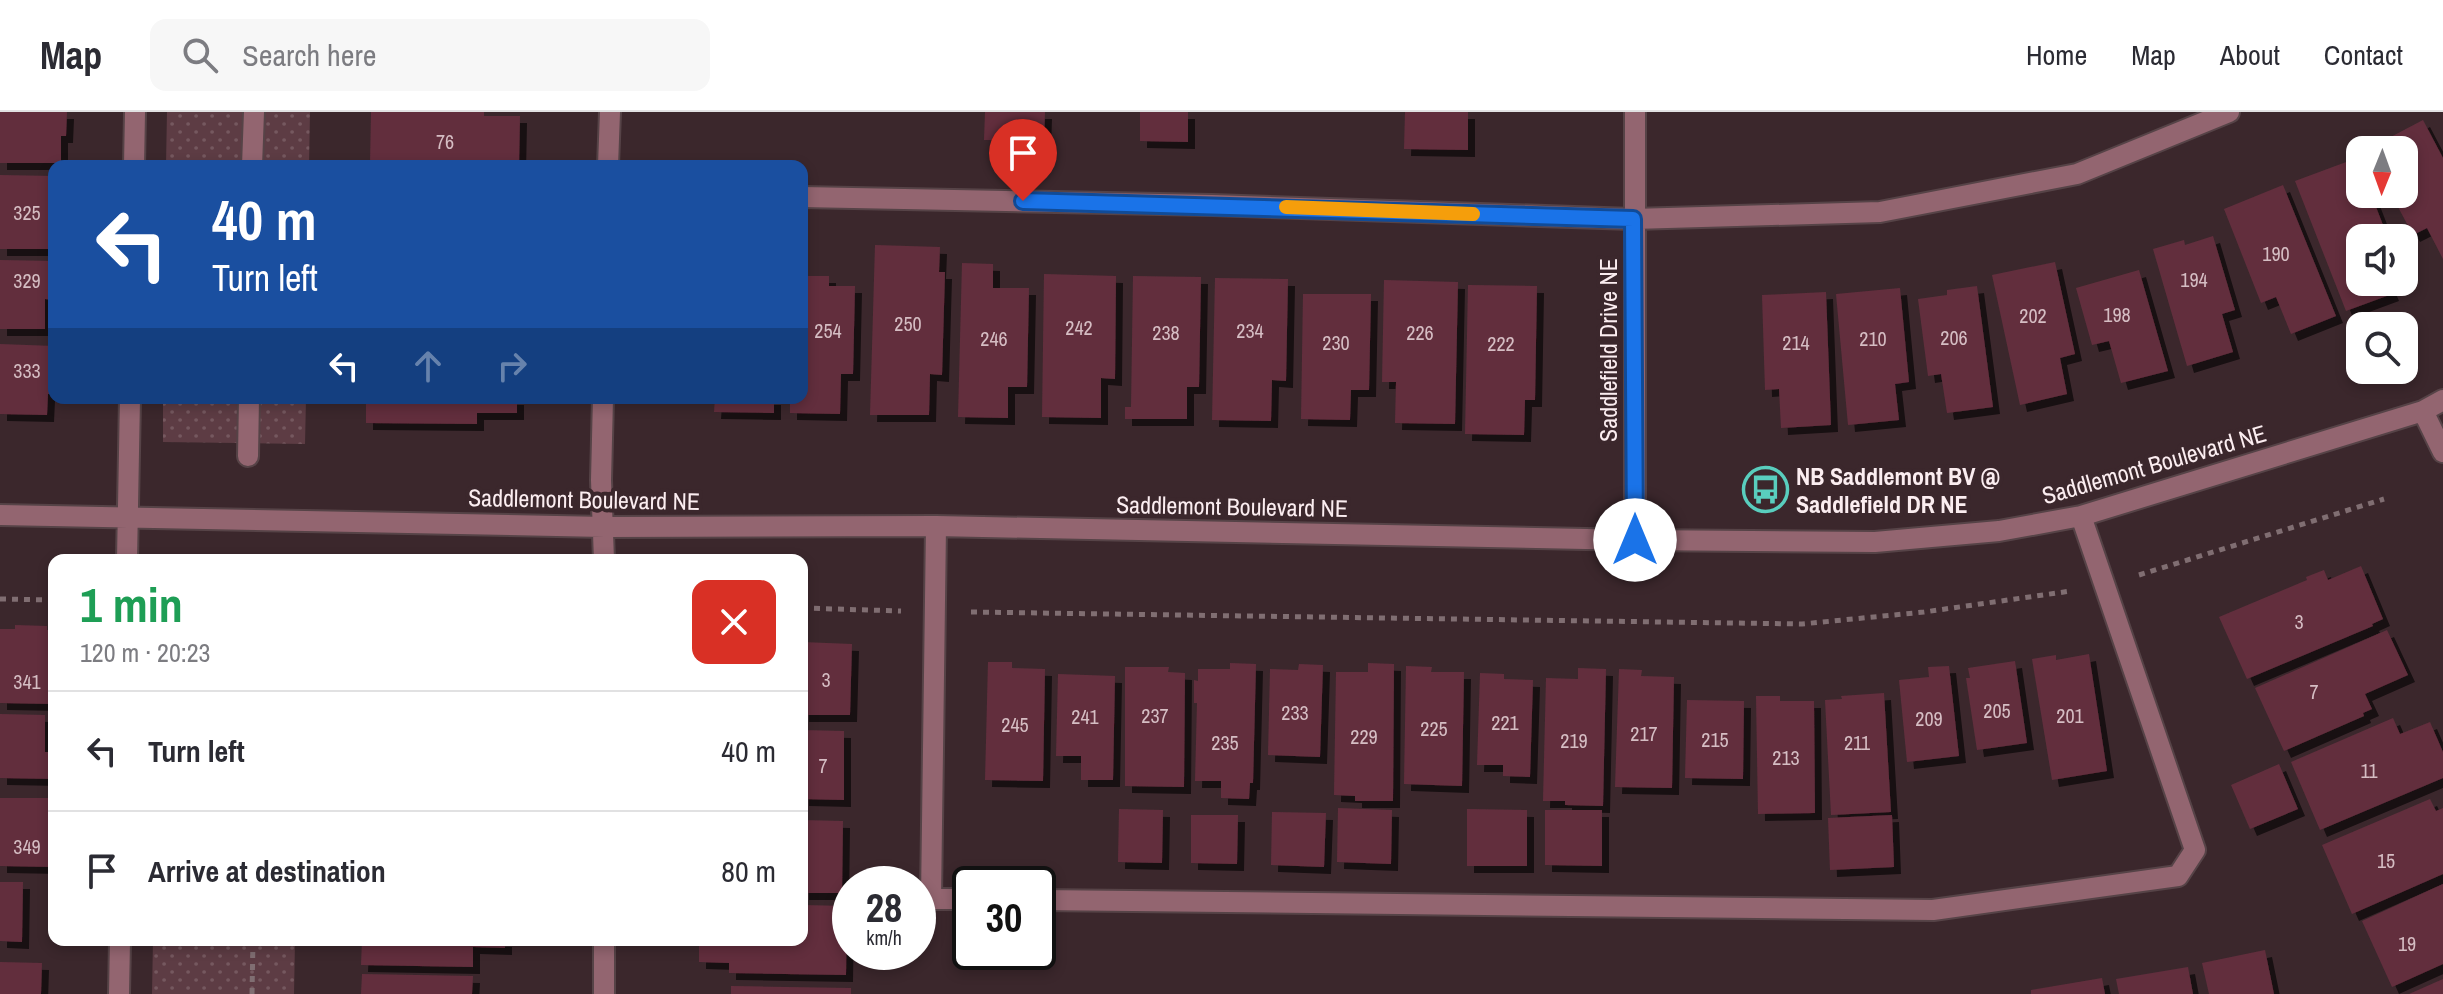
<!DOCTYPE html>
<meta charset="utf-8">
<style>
body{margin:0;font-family:"Archivo Narrow",sans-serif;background:#f7f7f7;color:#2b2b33;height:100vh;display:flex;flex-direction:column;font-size:30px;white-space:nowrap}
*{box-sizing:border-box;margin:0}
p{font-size:26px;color:#7c7c81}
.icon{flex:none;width:44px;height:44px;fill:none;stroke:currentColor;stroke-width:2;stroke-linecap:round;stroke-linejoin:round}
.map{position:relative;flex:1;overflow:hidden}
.panel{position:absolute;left:48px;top:442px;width:760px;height:392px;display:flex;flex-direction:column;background:#fff;border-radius:16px;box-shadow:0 4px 12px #0003}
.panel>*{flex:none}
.top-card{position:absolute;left:48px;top:48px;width:760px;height:244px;border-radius:16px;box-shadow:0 4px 12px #0003;background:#1a4fa0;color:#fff;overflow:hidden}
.needle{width:52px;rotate:181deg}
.buttons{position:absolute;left:2346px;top:24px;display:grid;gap:16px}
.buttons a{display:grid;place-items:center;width:72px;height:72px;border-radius:16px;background:#fff;box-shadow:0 4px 12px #0003;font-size:40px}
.speed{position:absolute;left:832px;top:754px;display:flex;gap:16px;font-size:40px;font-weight:700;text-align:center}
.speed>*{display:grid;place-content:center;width:104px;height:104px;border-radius:50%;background:#fff;box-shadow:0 4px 12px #0003;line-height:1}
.speed small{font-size:20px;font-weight:400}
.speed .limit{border:4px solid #111;border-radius:12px;background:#fff;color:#111}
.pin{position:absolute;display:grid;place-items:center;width:68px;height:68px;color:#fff;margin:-82px -34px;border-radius:50% 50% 50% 0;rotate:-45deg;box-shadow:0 0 8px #0007}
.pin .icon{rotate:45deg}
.me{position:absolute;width:88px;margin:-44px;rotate:0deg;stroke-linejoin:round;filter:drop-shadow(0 0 6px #0008)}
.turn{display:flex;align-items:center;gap:28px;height:168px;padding:0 32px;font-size:36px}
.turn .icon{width:104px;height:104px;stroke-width:2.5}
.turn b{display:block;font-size:56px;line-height:68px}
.lanes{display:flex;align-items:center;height:76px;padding:0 32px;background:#0003;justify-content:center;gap:40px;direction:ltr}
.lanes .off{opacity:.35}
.round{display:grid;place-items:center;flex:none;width:84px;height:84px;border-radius:16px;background:#f7f7f7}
.overview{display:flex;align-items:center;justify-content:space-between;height:136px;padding:0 32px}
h1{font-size:48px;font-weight:700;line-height:60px;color:#1e9e55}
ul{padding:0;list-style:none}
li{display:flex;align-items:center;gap:24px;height:120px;padding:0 32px;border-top:2px solid #e1e1e2}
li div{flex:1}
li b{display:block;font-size:30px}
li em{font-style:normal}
header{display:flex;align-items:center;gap:48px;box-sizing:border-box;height:112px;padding:0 40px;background:#fff;border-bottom:2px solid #e1e1e2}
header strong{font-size:38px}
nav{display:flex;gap:44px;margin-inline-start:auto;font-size:28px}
.search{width:560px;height:72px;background:#f7f7f7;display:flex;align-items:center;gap:20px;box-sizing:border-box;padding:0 28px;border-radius:16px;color:#7c7c81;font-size:30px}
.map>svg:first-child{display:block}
.park{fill:url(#park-dots)}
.building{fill:#622e3d;filter:url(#shadow)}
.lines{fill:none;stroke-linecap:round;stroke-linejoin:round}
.minor-casing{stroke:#564347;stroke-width:24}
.path{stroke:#806e72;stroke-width:5;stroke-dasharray:6 6;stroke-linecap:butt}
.minor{stroke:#936570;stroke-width:20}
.route-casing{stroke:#114b97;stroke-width:20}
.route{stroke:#1a73e8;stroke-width:14}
.slow{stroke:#f59e0b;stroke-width:14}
.labels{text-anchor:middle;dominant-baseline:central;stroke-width:8;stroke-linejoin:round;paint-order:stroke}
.number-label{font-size:20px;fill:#d5bdc3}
.street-label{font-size:24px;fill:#fbedf0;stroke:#3b272c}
.poi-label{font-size:24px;font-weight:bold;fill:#fbedf0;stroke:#3b272c;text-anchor:start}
</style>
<header>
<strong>Map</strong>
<div class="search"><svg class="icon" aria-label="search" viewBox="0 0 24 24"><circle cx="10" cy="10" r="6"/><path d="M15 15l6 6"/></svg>Search here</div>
<nav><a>Home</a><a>Map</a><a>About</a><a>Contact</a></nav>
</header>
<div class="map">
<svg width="2443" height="882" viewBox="0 0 2443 882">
<defs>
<pattern id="park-dots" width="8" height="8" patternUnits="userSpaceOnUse" patternTransform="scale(2)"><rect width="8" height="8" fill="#5d3c44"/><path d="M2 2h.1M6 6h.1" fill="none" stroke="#75585f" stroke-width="1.8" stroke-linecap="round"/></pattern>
<filter id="shadow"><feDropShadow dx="7" dy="7" stdDeviation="0" flood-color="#0009"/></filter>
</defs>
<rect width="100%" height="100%" fill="#3b272c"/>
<!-- park -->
<path class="park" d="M167,0H310L309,54H166Z
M163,286H306L305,332L163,330Z
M153,828H295L294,882H152Z"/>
<!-- building -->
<path class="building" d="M0,0H67L66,24H61V51H0Z
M371,0H484V4H520L519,54L370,53Z
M985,0H1045L1044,29L984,28Z
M1140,0H1188V30L1140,29Z
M1405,0H1468V38L1404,37Z
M2423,8L2443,46V147L2427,116L2413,123L2391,82H2404V38H2366Z
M2357,46L2360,53V82H2371L2388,126H2360V170H2387L2392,182L2346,199L2295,69Z
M0,63L54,64V137H0Z
M2283,73L2336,204L2291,222L2276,185L2261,191L2224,97Z
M2213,124L2235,198L2222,202L2233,240L2187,254L2153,137L2184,128L2185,133Z
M875,133L940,135L939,160H945L942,263L930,262L929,303H870Z
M0,148L54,149V188L45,187V217H0Z
M2055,150L2075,242L2060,246L2067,282L2020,293L1992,163Z
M962,151L993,152V176H1029L1027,275H1008V306L958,305Z
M2139,158L2168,259L2121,271L2109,229L2092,233L2076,176Z
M1044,162L1116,164L1115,267L1101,266V306L1042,305Z
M802,164H829V174H855L853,262H841L840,302L790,301V286H802Z
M1133,164L1201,165L1199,275H1187V307H1125V295H1131Z
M1215,166L1288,167L1286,269L1272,268L1271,309L1212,308Z
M1384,168L1458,170L1455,312L1395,311L1396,270H1382Z
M1468,173L1537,174L1535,288H1525L1524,323L1465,322Z
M1977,174L1993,295L1947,301L1941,262L1928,264L1918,187L1947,183V178Z
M1900,176L1909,270L1895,272L1899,308L1848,313L1836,182Z
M1826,180L1831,313L1781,316L1779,277L1765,278L1762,183Z
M1303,182H1371L1369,278H1351L1350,308L1301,307Z
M0,232L54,234V282H48L47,303L0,302Z
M366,286H517V301H477V312L366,311Z
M715,286H774V301L714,300Z
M2361,454L2383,507L2372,512L2373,514L2247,567L2219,505L2307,468L2306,465L2324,458L2328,468Z
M15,513L47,514V518H54V592L0,591V517H15Z
M2387,518L2408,563L2365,582L2372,597L2363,601L2364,604L2284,639L2255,576Z
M802,530L852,532L850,603H802Z
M2089,542L2107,659L2052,668L2032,547L2056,543V548Z
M2015,549L2027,631L1977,638L1966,566H1970L1968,556Z
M988,550H1012V556L1045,557L1043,669L985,668Z
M1230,551L1256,552L1253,671H1250L1249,687L1221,686V669H1195L1197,591H1194V568L1198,569V557H1230Z
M1368,551L1394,552L1393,689H1355V684L1334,683L1336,560H1368Z
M1299,552L1323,553L1320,645L1268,643L1270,557L1298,558Z
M1406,554L1432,555L1431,560H1464L1462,674L1404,672Z
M1949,554L1959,644L1907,650L1899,568L1929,565L1928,555Z
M1125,555H1169L1168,560L1185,561L1184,675L1125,674Z
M1578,556L1606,557L1603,694L1565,693V689H1543L1546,566L1578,567Z
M1619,557L1642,558L1641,564L1674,565L1672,676L1615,675Z
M1480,561L1504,562V567L1533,568L1530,665L1503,664V653H1477Z
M1058,562L1115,564L1113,668H1081V644H1056Z
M1884,581L1891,700L1831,703L1825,588L1842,587L1841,584Z
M1756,584H1780V589H1814L1815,701L1758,702Z
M1687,588L1744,589L1743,667L1685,666Z
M0,602L45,603V640H54V667L0,666Z
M2393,606L2400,622L2430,610L2443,640V666L2320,718L2291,650Z
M802,618L844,619V688L802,687Z
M2279,652L2298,697L2250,717L2231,673Z
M0,686H48V715H54V755L0,754Z
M2430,687L2436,699L2443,696V762L2352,802L2322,733Z
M1338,696L1392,698L1391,752L1337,750Z
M1119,697L1163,698L1162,751L1118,750Z
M1467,697L1527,698V754H1467Z
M1545,698H1602V754L1545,753Z
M1272,700L1326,701L1324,755L1271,753Z
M1191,703H1238L1237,752L1191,751Z
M1892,703L1894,755L1830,758L1828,706Z
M802,708L843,709L842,781H802Z
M0,770H23L22,830L0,829Z
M2443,772V852L2392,875L2362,809Z
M802,793L847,794L846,863L729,861V851L699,850V828H802Z
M362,828H505V836L473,835V855L361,853Z
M2265,838L2274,882H2209L2202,851Z
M0,850L42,851L41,882H0Z
M2188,855L2193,882H2119L2116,867Z
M362,862L473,864L472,882H361Z
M2102,866L2105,882H2031V878Z
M2443,867V882H2409Z
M731,874L851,876V882H731Z"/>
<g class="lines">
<defs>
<path id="minor" d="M1635,0V428
M134,54L135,0
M252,54L254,0
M608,54L610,0
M802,85L1212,93L1633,107L1880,100L2077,62L2229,0
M603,286L601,368L604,448
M2423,299L2443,340
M248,344L249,286
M0,403L605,415L936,414L1635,428L1875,430L1999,419L2081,404L2423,299L2443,288
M936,414L931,787H970
M127,448L130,286
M1038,788L1933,798L2178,764L2195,738L2081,404
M604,828V882
M119,882L120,828"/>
</defs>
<!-- minor casing -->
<use href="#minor" class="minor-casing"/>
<!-- path -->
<path class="path" d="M2139,463L2384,387
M0,487L54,488
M802,496L901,499
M971,500L1802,512L1924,500L2071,479
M252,882L253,828"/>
<!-- minor -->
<use href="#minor" class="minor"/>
</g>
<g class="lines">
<defs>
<path id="route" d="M1023,89L1633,107L1635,428"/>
</defs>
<!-- route casing -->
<use href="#route" class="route-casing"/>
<!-- route -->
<use href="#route" class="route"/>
<!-- slow -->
<path class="slow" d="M1286,95L1473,102"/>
</g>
<!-- icons -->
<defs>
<symbol id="bus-ring" viewBox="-11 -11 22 22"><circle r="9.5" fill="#3b272c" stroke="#59cebe" stroke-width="1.5"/><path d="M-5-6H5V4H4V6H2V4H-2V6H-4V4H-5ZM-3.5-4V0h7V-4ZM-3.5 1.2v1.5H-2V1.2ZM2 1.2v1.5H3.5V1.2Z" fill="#59cebe"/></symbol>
</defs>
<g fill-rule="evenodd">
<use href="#bus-ring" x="1740" y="352" width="51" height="51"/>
</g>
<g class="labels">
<!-- number labels -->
<g class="number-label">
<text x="445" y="29">76</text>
<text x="27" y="100">325</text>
<text x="2276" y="141">190</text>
<text x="2194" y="167">194</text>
<text x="27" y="168">329</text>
<text x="2117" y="202">198</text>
<text x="2033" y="203">202</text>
<text x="908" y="211">250</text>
<text x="1079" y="215">242</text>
<text x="828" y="218">254</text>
<text x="1250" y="218">234</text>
<text x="1166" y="220">238</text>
<text x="1420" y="220">226</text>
<text x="1954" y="225">206</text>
<text x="994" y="226">246</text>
<text x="1873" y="226">210</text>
<text x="1336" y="230">230</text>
<text x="1796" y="230">214</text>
<text x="1501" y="231">222</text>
<text x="27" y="258">333</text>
<text x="2299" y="509">3</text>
<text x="826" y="567">3</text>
<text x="27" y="569">341</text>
<text x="2314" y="579">7</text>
<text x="1997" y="598">205</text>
<text x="1295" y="600">233</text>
<text x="1155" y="603">237</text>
<text x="2070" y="603">201</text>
<text x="1085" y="604">241</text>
<text x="1929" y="606">209</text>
<text x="1505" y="610">221</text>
<text x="1015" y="612">245</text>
<text x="1434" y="616">225</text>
<text x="1644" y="621">217</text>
<text x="1364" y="624">229</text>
<text x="1715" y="627">215</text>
<text x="1574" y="628">219</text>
<text x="1225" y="630">235</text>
<text x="1857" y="630">211</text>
<text x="1786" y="645">213</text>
<text x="823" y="653">7</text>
<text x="2369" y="658">11</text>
<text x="27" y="734">349</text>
<text x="2386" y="748">15</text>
<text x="2407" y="831">19</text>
</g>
<!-- street labels -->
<g class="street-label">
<text transform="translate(1608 238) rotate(-90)">Saddlefield Drive NE</text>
<text transform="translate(2154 352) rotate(-16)">Saddlemont Boulevard NE</text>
<text transform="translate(584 387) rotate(1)">Saddlemont Boulevard NE</text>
<text transform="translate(1232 394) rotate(1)">Saddlemont Boulevard NE</text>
</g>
<!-- poi labels -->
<g class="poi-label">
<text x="1796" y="364">NB Saddlemont BV @<tspan x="1796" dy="28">Saddlefield DR NE</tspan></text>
</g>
</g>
</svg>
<div class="buttons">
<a><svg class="needle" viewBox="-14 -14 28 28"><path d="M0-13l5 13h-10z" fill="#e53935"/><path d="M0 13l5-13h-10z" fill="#7c7c81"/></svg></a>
<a><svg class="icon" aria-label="sound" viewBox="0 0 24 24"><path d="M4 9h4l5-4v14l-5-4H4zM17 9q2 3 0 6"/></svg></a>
<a><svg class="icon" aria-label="search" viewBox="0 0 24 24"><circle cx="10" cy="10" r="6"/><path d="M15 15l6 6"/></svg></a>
</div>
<div class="speed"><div>28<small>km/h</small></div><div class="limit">30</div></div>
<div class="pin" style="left:1023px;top:89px;background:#d93025"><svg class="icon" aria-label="arrive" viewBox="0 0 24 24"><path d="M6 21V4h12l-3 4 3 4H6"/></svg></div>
<svg class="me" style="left:1635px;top:428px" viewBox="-20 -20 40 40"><circle r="19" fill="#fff"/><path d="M0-13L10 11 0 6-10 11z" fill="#1a73e8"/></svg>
<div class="top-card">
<div class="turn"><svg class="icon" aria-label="left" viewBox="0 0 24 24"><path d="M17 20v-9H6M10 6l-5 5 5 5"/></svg><div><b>40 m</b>Turn left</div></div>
<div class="lanes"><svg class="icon" aria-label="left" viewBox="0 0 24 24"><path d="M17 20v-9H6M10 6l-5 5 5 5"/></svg><svg class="icon off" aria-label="ahead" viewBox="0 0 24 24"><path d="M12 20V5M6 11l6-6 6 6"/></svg><svg class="icon off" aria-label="right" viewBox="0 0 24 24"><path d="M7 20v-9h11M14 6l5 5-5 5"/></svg></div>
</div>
<section class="panel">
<div class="overview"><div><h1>1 min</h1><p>120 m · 20:23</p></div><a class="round" style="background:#d93025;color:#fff"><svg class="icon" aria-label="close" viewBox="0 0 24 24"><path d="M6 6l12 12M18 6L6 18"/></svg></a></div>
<ul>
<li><svg class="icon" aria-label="left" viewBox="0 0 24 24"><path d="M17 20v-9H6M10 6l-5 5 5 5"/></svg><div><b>Turn left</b></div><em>40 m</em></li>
<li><svg class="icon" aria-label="arrive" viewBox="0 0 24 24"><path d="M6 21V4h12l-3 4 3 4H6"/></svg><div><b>Arrive at destination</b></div><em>80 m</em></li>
</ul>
</section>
</div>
